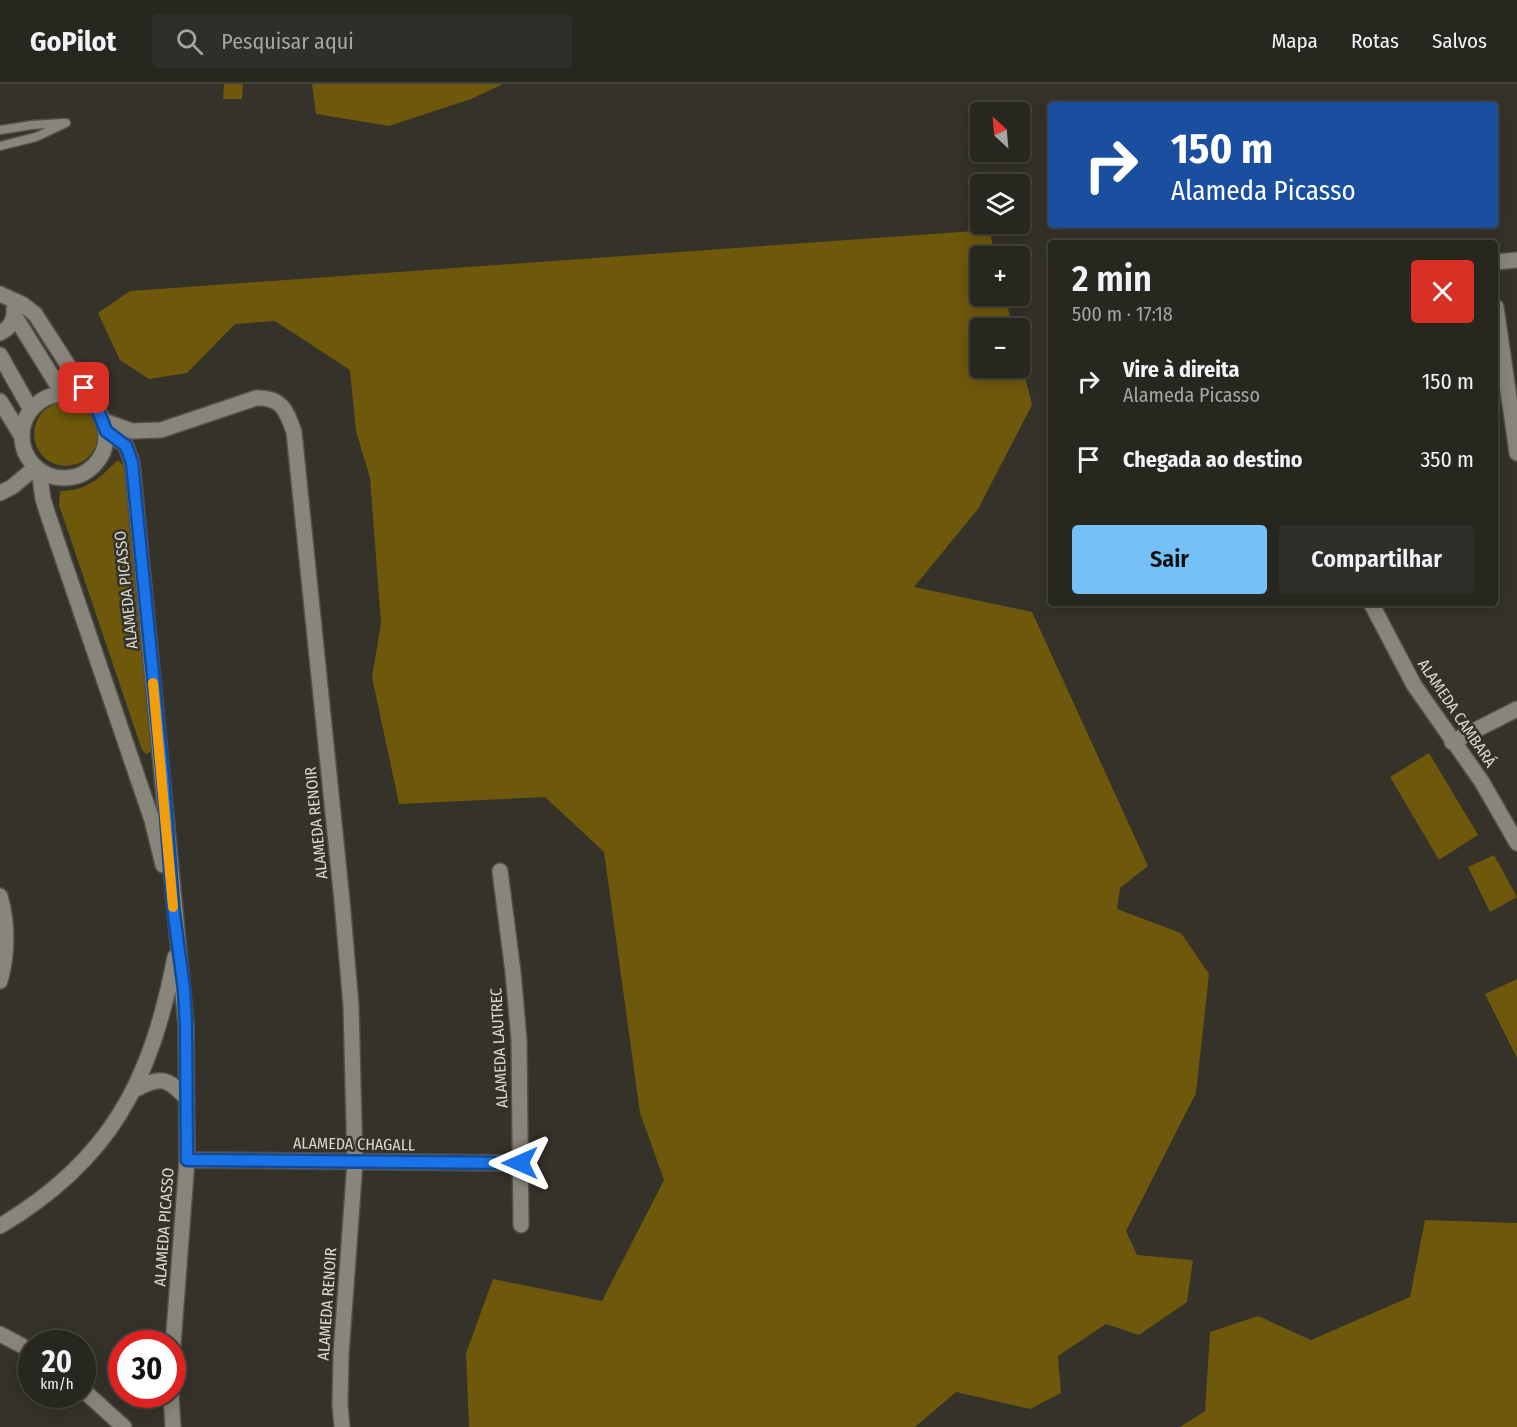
<!DOCTYPE html>
<html lang="pt">
<meta charset="utf-8">
<style>
body{margin:0;font-family:"Fira Sans Condensed",sans-serif;background:#2f2e28;color:#f1f3f6;height:100vh;display:flex;flex-direction:column;font-size:22px;white-space:nowrap}
*{box-sizing:border-box;margin:0}
p{font-size:20px;color:#a4a5a4}
.icon{flex:none;width:33px;height:33px;fill:none;stroke:currentColor;stroke-width:2;stroke-linecap:round;stroke-linejoin:round}
.map{position:relative;flex:1;overflow:hidden}
.panel{position:absolute;left:1048px;top:156px;width:450px;height:366px;display:flex;flex-direction:column;background:#27261f;border-radius:6px;box-shadow:0 3px 15px #0003,0 0 0 2px #43433d}
.panel>*{flex:none}
.guide{position:absolute;left:1048px;top:18px;width:450px;height:126px;border-radius:6px;box-shadow:0 3px 15px #0003,0 0 0 2px #43433d;background:#1a4fa0;color:#fff;overflow:hidden}
.needle{width:39px;rotate:334deg}
.controls{position:absolute;left:970px;top:18px;display:grid;gap:12px}
.controls a{display:grid;place-items:center;width:60px;height:60px;border-radius:6px;background:#27261f;box-shadow:0 3px 15px #0003,0 0 0 2px #43433d;font-size:30px}
.speed{position:absolute;left:18px;top:1246px;display:flex;gap:12px;font-size:30px;font-weight:700;text-align:center}
.speed>*{display:grid;place-content:center;width:78px;height:78px;border-radius:50%;background:#27261f;box-shadow:0 3px 15px #0003,0 0 0 2px #43433d;line-height:1}
.speed small{font-size:15px;font-weight:400}
.speed .limit{border:9px solid #d22;background:#fff;color:#111}
.pin{position:absolute;display:grid;place-items:center;width:51px;height:51px;color:#fff;margin:-26px;border-radius:12px;box-shadow:0 3px 9px #0006}
.me{position:absolute;width:66px;margin:-33px;rotate:270deg;stroke-linejoin:round;filter:drop-shadow(0 0 4px #0008)}
.turn{display:flex;align-items:center;gap:21px;height:126px;padding:0 24px;font-size:27px}
.turn .icon{width:78px;height:78px;stroke-width:2.5}
.turn b{display:block;font-size:42px;line-height:51px}
.round{display:grid;place-items:center;flex:none;width:63px;height:63px;border-radius:6px;background:#2f2e28}
.summary{display:flex;align-items:center;justify-content:space-between;height:102px;padding:0 24px}
h1{font-size:36px;font-weight:600;line-height:45px}
.cta{display:flex;gap:12px;margin-top:auto;padding:12px 24px}
.cta a{flex:1;height:69px;border-radius:6px;background:#75c0f6;color:#111;font-size:24px;font-weight:600;line-height:69px;text-align:center}
.cta a+a{background:#2f2e28;color:#f1f3f6}
ul{padding:0;list-style:none}
li{display:flex;align-items:center;gap:18px;height:78px;padding:0 24px}
li div{flex:1}
li b{display:block;font-size:22px}
li em{font-style:normal}
header{display:flex;align-items:center;gap:36px;box-sizing:border-box;height:84px;padding:0 30px;background:#27261f;border-bottom:2px solid #43433d}
header strong{font-size:28px}
nav{display:flex;gap:33px;margin-inline-start:auto;font-size:21px}
.search{width:420px;height:54px;background:#2f2e28;display:flex;align-items:center;gap:15px;box-sizing:border-box;padding:0 21px;border-radius:6px;color:#a4a5a4;font-size:22px}
.map>svg:first-child{display:block}
.green{fill:#6e580b}
.lines{fill:none;stroke-linecap:round;stroke-linejoin:round}
.service-casing{stroke:#514f48;stroke-width:11}
.minor-casing{stroke:#514f48;stroke-width:18}
.service{stroke:#88857b;stroke-width:8}
.minor{stroke:#88857b;stroke-width:15}
.route-casing{stroke:#114b97;stroke-width:15}
.route{stroke:#1a73e8;stroke-width:10}
.slow{stroke:#f59e0b;stroke-width:10}
.labels{text-anchor:middle;dominant-baseline:central;stroke-width:5;stroke-linejoin:round;paint-order:stroke}
.street-label{font-size:16px;fill:#dad8d3;stroke:#343229}
</style>
<header>
<strong>GoPilot</strong>
<div class="search"><svg class="icon" aria-label="search" viewBox="0 0 24 24"><circle cx="10" cy="10" r="6"/><path d="M15 15l6 6"/></svg>Pesquisar aqui</div>
<nav><a>Mapa</a><a>Rotas</a><a>Salvos</a></nav>
</header>
<div class="map">
<svg width="1517" height="1343" viewBox="0 0 1517 1343">
<rect width="100%" height="100%" fill="#343229"/>
<!-- green -->
<path class="green" d="M224,0H243L242,15H223Z
M312,0H503L471,15L389,42L316,30Z
M989,146L996,172H981V212H1005L1013,244H981V284H1020V273L1032,321L978,425L914,503L1032,528L1148,782L1120,804L1117,825L1181,849L1209,890L1196,1009L1126,1147L1137,1171L1193,1176L1187,1218L1139,1251L1106,1240L1058,1272L1061,1309L1030,1325L956,1308L915,1343H469L466,1269L493,1195L602,1217L664,1096L640,1029L604,768L545,713L399,720L372,593L381,539L370,394L356,347L350,286L275,237L235,240L187,289L149,295L120,276L98,229L130,207Z
M34 350a32 32 0 1 1 64 0a32 32 0 1 1-64 0Z
M118,376L125,383L153,667L146,670L142,666L59,421L60,407C89,406 98,395 118,376Z
M1429,669L1478,751L1439,776L1390,693Z
M1494,771L1517,813L1490,828L1468,783Z
M1517,895V974L1485,910Z
M1425,1136L1517,1139V1343H1180L1205,1327L1210,1248L1258,1232L1311,1256L1410,1213Z"/>
<g class="lines">
<defs>
<path id="service" d="M0,46L32,41L63,39
M0,62L36,53L66,39"/>
<path id="minor" d="M1496,178L1517,176
M0,210L22,220L35,230L93,320
M1496,223L1517,369
M14,231L63,310
M0,249C10,244 15,236 14,225
M0,271L31,326
M22 352a42 42 0 1 1 84 0a42 42 0 1 1-84 0Z
M0,317L21,351
M104,337L132,347L161,346L256,314C282,313 286,326 294,348L342,817L351,922L355,1078L341,1271L340,1321L342,1343
M106,347L126,362L132,379L186,941L187,1076L172,1274
M39,386L43,415L49,434L152,736L163,781
M0,409L12,403L36,383
M1371,519L1414,601L1482,698L1517,759
M1452,658L1517,625
M500,787L513,888L519,956L521,1141
M0,812C8,841 8,868 0,897
M134,1006C161,992 167,993 187,1015
M187,1076L520,1079
M0,1142C111,1076 151,997 175,873
M0,1250L32,1267
M82,1305L124,1343
M171,1311L173,1343"/>
</defs>
<!-- service casing -->
<use href="#service" class="service-casing"/>
<!-- minor casing -->
<use href="#minor" class="minor-casing"/>
<!-- service -->
<use href="#service" class="service"/>
<!-- minor -->
<use href="#minor" class="minor"/>
</g>
<g class="lines">
<defs>
<path id="route" d="M84,304L100,331L106,347L126,362L132,379L163,692L173,822L184,906L186,941L187,1076L520,1079"/>
</defs>
<!-- route casing -->
<use href="#route" class="route-casing"/>
<!-- route -->
<use href="#route" class="route"/>
<!-- slow -->
<path class="slow" d="M153,599L173,823"/>
</g>
<g class="labels">
<!-- street labels -->
<g class="street-label">
<text transform="translate(126 506) rotate(-96)">ALAMEDA PICASSO</text>
<text transform="translate(1457 629) rotate(56)">ALAMEDA CAMBARÁ</text>
<text transform="translate(316 739) rotate(-96)">ALAMEDA RENOIR</text>
<text transform="translate(499 964) rotate(-93)">ALAMEDA LAUTREC</text>
<text transform="translate(354 1060) rotate(1)">ALAMEDA CHAGALL</text>
<text transform="translate(164 1143) rotate(-86)">ALAMEDA PICASSO</text>
<text transform="translate(327 1220) rotate(-86)">ALAMEDA RENOIR</text>
</g>
</g>
</svg>
<div class="controls">
<a><svg class="needle" viewBox="-14 -14 28 28"><path d="M0-13l5 13h-10z" fill="#e53935"/><path d="M0 13l5-13h-10z" fill="#a4a5a4"/></svg></a>
<a><svg class="icon" aria-label="layers" viewBox="0 0 24 24"><path d="M12 4l9 5-9 5-9-5zM3 14l9 5 9-5"/></svg></a>
<a>+</a>
<a>−</a>
</div>
<div class="speed"><div>20<small>km/h</small></div><div class="limit">30</div></div>
<div class="pin" style="left:84px;top:304px;background:#d93025"><svg class="icon" aria-label="arrive" viewBox="0 0 24 24"><path d="M6 21V4h12l-3 4 3 4H6"/></svg></div>
<svg class="me" style="left:520px;top:1079px" viewBox="-20 -20 40 40"><path d="M0-17L14 15 0 8-14 15z" fill="#1a73e8" stroke="#fff" stroke-width="4"/></svg>
<div class="guide">
<div class="turn"><svg class="icon" aria-label="right" viewBox="0 0 24 24"><path d="M7 20v-9h11M14 6l5 5-5 5"/></svg><div><b>150 m</b>Alameda Picasso</div></div>
</div>
<section class="panel">
<div class="summary"><div><h1>2 min</h1><p>500 m · 17:18</p></div><a class="round" style="background:#d93025;color:#fff"><svg class="icon" aria-label="close" viewBox="0 0 24 24"><path d="M6 6l12 12M18 6L6 18"/></svg></a></div>
<ul>
<li><svg class="icon" aria-label="right" viewBox="0 0 24 24"><path d="M7 20v-9h11M14 6l5 5-5 5"/></svg><div><b>Vire à direita</b><p>Alameda Picasso</p></div><em>150 m</em></li>
<li><svg class="icon" aria-label="arrive" viewBox="0 0 24 24"><path d="M6 21V4h12l-3 4 3 4H6"/></svg><div><b>Chegada ao destino</b></div><em>350 m</em></li>
</ul>
<div class="cta"><a>Sair</a><a>Compartilhar</a></div>
</section>
</div>
